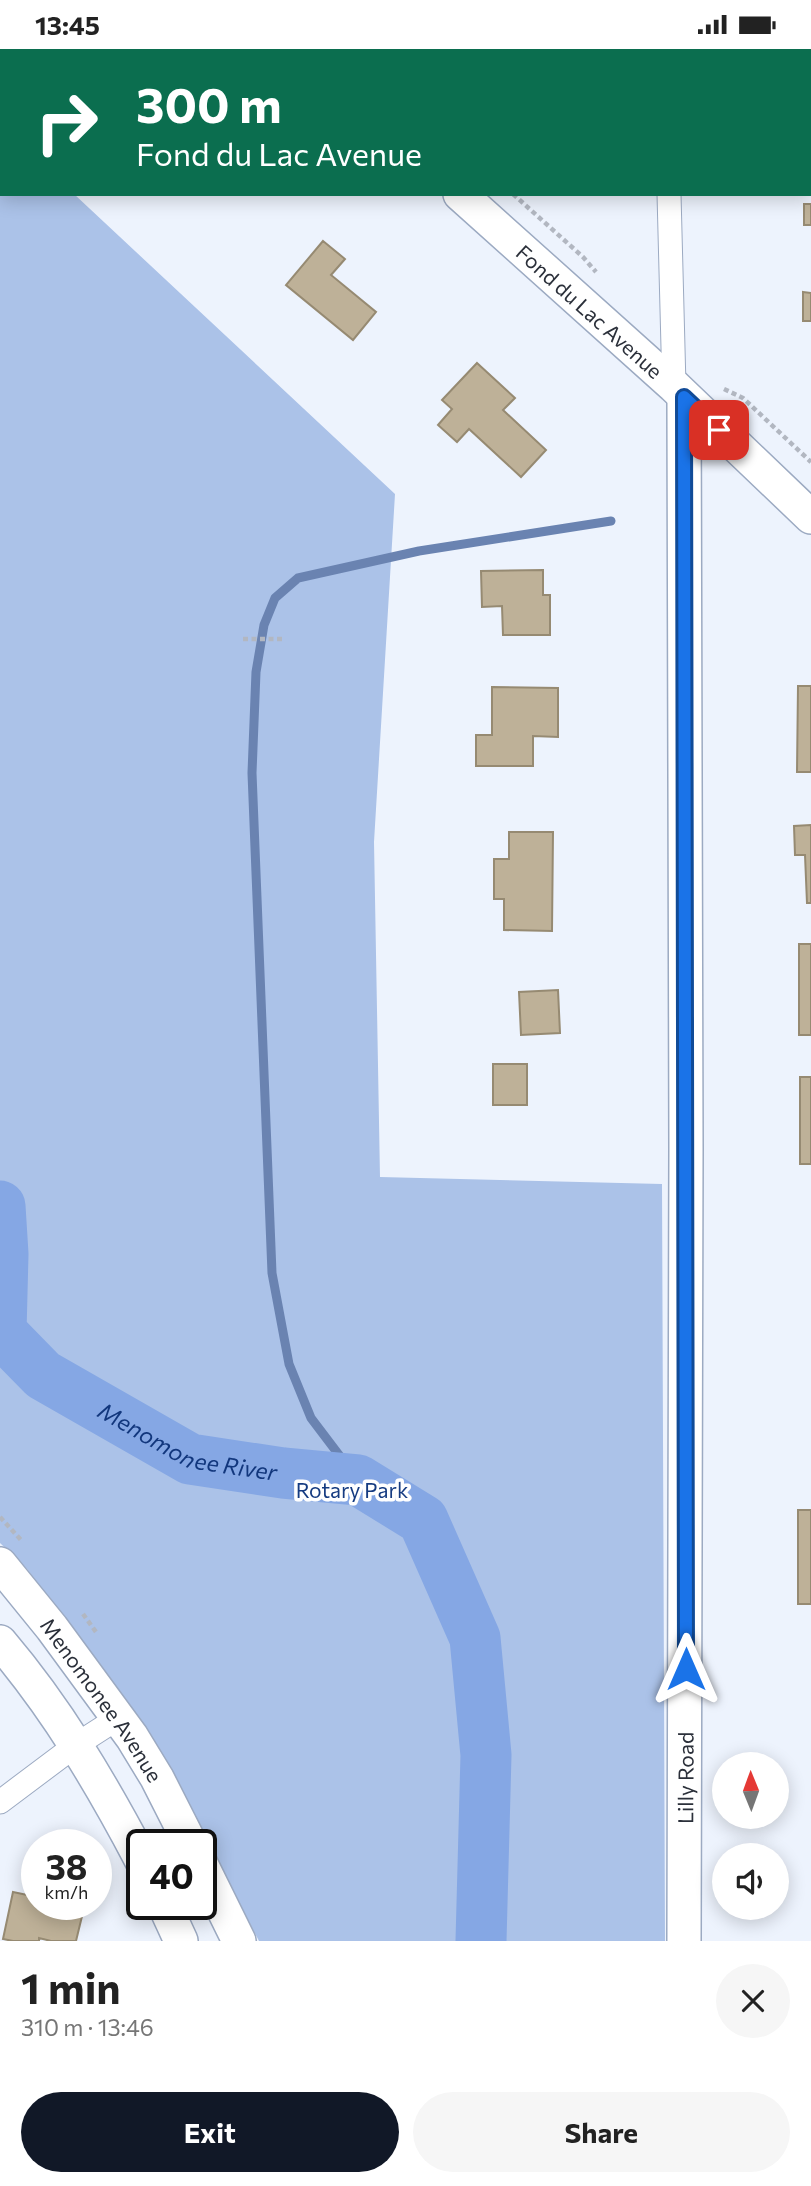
<!DOCTYPE html>
<meta charset="utf-8">
<style>
body{margin:0;font-family:Commissioner,sans-serif;background:#f6f6f6;color:#222;height:100vh;display:flex;flex-direction:column;font-size:26px;white-space:nowrap}
*{box-sizing:border-box;margin:0}
p{font-size:23px;color:#767676}
.icon{flex:none;width:38px;height:38px;fill:none;stroke:currentColor;stroke-width:2;stroke-linecap:round;stroke-linejoin:round}
.map{position:relative;height:1892px;overflow:hidden}
.drawer{display:flex;flex-direction:column;background:#fff;flex:1}
.drawer>*{flex:none}
.banner{position:absolute;left:0px;top:0px;width:812px;height:147px;box-shadow:0 4px 18px #0003;background:#0b6e4f;color:#fff;overflow:hidden}
.needle{width:46px;rotate:359deg}
.buttons{position:absolute;left:712px;top:1703px;display:grid;gap:14px}
.buttons a{display:grid;place-items:center;width:77px;height:77px;border-radius:50%;background:#fff;box-shadow:0 4px 18px #0003;font-size:35px}
.speed{position:absolute;left:21px;top:1780px;display:flex;gap:14px;font-size:35px;font-weight:700;text-align:center}
.speed>*{display:grid;place-content:center;width:91px;height:91px;border-radius:50%;background:#fff;box-shadow:0 4px 18px #0003;line-height:1}
.speed small{font-size:18px;font-weight:400}
.speed .limit{border:4px solid #111;border-radius:10px;background:#fff;color:#111}
.pin{position:absolute;display:grid;place-items:center;width:60px;height:60px;color:#fff;margin:-30px;border-radius:14px;box-shadow:0 4px 10px #0006}
.me{position:absolute;width:77px;margin:-38px;rotate:0deg;stroke-linejoin:round;filter:drop-shadow(0 0 5px #0008)}
.turn{display:flex;align-items:center;gap:24px;height:147px;padding:0 21px;font-size:32px}
.turn .icon{width:91px;height:91px;stroke-width:2.5}
.turn b{display:block;font-size:49px;line-height:60px}
.round{display:grid;place-items:center;flex:none;width:74px;height:74px;border-radius:37px;background:#f6f6f6}
.headline{display:flex;align-items:center;justify-content:space-between;height:119px;padding:0 21px}
h1{font-size:42px;font-weight:700;line-height:52px}
.action{display:flex;gap:14px;margin-top:auto;padding:14px 21px}
.action a{flex:1;height:80px;border-radius:42px;background:#111827;color:#fff;font-size:28px;font-weight:700;line-height:80px;text-align:center}
.action a+a{background:#f6f6f6;color:#222}
.status{display:flex;justify-content:space-between;align-items:center;height:49px;padding:0 35px;background:#fff;direction:ltr}
.status svg{height:19px;fill:currentColor}
.map>svg:first-child{display:block}
.green{fill:#abc2e8}
.lines{fill:none;stroke-linecap:round;stroke-linejoin:round}
.stream{stroke:#6a83b1;stroke-width:9}
.river{stroke:#85a7e4;stroke-width:51}
.building{fill:#beb198;stroke:#968a72;stroke-width:2}
.street-casing{stroke:#9caac2;stroke-width:25}
.secondary-casing{stroke:#9caac2;stroke-width:36}
.path{stroke:#b2b7c1;stroke-width:4.5;stroke-dasharray:5 3.5;stroke-linecap:butt}
.street{stroke:#fff;stroke-width:23}
.secondary{stroke:#fff;stroke-width:33}
.route-casing{stroke:#114b97;stroke-width:18}
.route{stroke:#1a73e8;stroke-width:12}
.labels{text-anchor:middle;dominant-baseline:central;stroke-width:7;stroke-linejoin:round;paint-order:stroke}
.street-label{font-size:21px;fill:#2b303a;stroke:#fff}
.park-label{font-size:21px;fill:#153b81;stroke:#fff}
.water-label{font-size:23px;font-style:italic;fill:#12377d;stroke:#fff}
</style>
<div class="status"><b>13:45</b><svg viewBox="0 0 49 12"><path d="M0 12V9h3v3zM5 12V6h3v6zM10 12V3h3v9zM15 12V0h3v12zM26 1h20v11H26zM47 4h2v5h-2z"/></svg></div>
<div class="map">
<svg width="811" height="1892" viewBox="0 0 811 1892">
<rect width="100%" height="100%" fill="#edf3fd"/>
<!-- green -->
<path class="green" d="M0,75L2,77V145H74L395,445L374,793L380,1128L662,1135L665,1892H259L165,1711L27,1520L0,1494Z"/>
<g class="lines">
<!-- stream -->
<path class="stream" d="M358,1431L311,1369L289,1315L272,1224L252,724L256,623L264,576L275,549L298,529L419,502L611,472"/>
<!-- river -->
<path class="river" id="s1" d="M0,1157L3,1205L1,1283L43,1326L190,1410L283,1424L358,1431L423,1471L475,1589L486,1706L481,1892"/>
</g>
<!-- building -->
<path class="building" d="M804,155H811V176H804Z
M323,192L345,210L331,226L376,263L353,291L286,236Z
M803,243L811,244V272H803Z
M477,314L515,349L503,361L546,401L521,428L469,380L457,393L438,376L452,360L442,351Z
M543,521V546H550V586H503L502,557L482,558L481,522Z
M798,637H811V723H797Z
M492,638L558,639V688L533,687V717H476V686H492Z
M811,776V854H807L805,806H795L794,777Z
M509,783H553L552,882L504,881V850H494V810H509Z
M799,895H811V986H799Z
M558,941L560,984L521,986L519,943Z
M493,1015H527V1056H493Z
M800,1028H811V1115H800Z
M798,1461H811V1555H798Z
M13,1843L37,1848V1855H66L84,1859L76,1892H51L39,1889V1892H13L3,1890Z"/>
<g class="lines">
<defs>
<path id="street" d="M664,0V2
M669,145L674,337
M0,1753L76,1696L118,1669"/>
<g id="secondary">
<path d="M301,0L303,2"/>
<path id="s2" d="M460,145L674,337L811,468"/>
<path id="s3" d="M0,1515L52,1579L132,1688L157,1729L191,1796"/>
<path d="M0,1593C57,1660 101,1734 142,1812"/>
<path d="M201,1815L239,1892"/>
<path d="M164,1855L181,1892"/>
<path id="s4" d="M684,1892L686,1099L684,348"/>
</g>
</defs>
<!-- street casing -->
<use href="#street" class="street-casing"/>
<!-- secondary casing -->
<use href="#secondary" class="secondary-casing"/>
<!-- path -->
<path class="path" d="M360,0L362,2
M513,145L583,208L596,223
M724,340L743,349L811,413
M243,590H283
M0,1468L21,1491
M83,1565L96,1583"/>
<!-- street -->
<use href="#street" class="street"/>
<!-- secondary -->
<use href="#secondary" class="secondary"/>
</g>
<g class="lines">
<defs>
<path id="route" d="M686,1620L684,348L719,381"/>
</defs>
<!-- route casing -->
<use href="#route" class="route-casing"/>
<!-- route -->
<use href="#route" class="route"/>
</g>
<g class="labels">
<!-- street labels -->
<g class="street-label">
<text stroke="none"><textPath href="#s2" startOffset="175">Fond du Lac Avenue</textPath></text>
<text stroke="none"><textPath href="#s3" startOffset="170">Menomonee Avenue</textPath></text>
<text stroke="none"><textPath href="#s4" startOffset="163">Lilly Road</textPath></text>
</g>
<!-- park labels -->
<g class="park-label">
<text x="352" y="1440">Rotary Park</text>
</g>
<!-- water labels -->
<g class="water-label">
<text stroke="none"><textPath href="#s1" startOffset="348">Menomonee River</textPath></text>
</g>
</g>
</svg>
<div class="buttons">
<a><svg class="needle" viewBox="-14 -14 28 28"><path d="M0-13l5 13h-10z" fill="#e53935"/><path d="M0 13l5-13h-10z" fill="#767676"/></svg></a>
<a><svg class="icon" aria-label="sound" viewBox="0 0 24 24"><path d="M4 9h4l5-4v14l-5-4H4zM17 9q2 3 0 6"/></svg></a>
</div>
<div class="speed"><div>38<small>km/h</small></div><div class="limit">40</div></div>
<div class="pin" style="left:719px;top:381px;background:#d93025"><svg class="icon" aria-label="arrive" viewBox="0 0 24 24"><path d="M6 21V4h12l-3 4 3 4H6"/></svg></div>
<svg class="me" style="left:686px;top:1620px" viewBox="-20 -20 40 40"><path d="M0-17L14 15 0 8-14 15z" fill="#1a73e8" stroke="#fff" stroke-width="4"/></svg>
<div class="banner">
<div class="turn"><svg class="icon" aria-label="right" viewBox="0 0 24 24"><path d="M7 20v-9h11M14 6l5 5-5 5"/></svg><div><b>300 m</b>Fond du Lac Avenue</div></div>
</div>
</div>
<section class="drawer">
<div class="headline"><div><h1>1 min</h1><p>310 m · 13:46</p></div><a class="round"><svg class="icon" aria-label="close" viewBox="0 0 24 24"><path d="M6 6l12 12M18 6L6 18"/></svg></a></div>
<div class="action"><a>Exit</a><a>Share</a></div>
</section>
